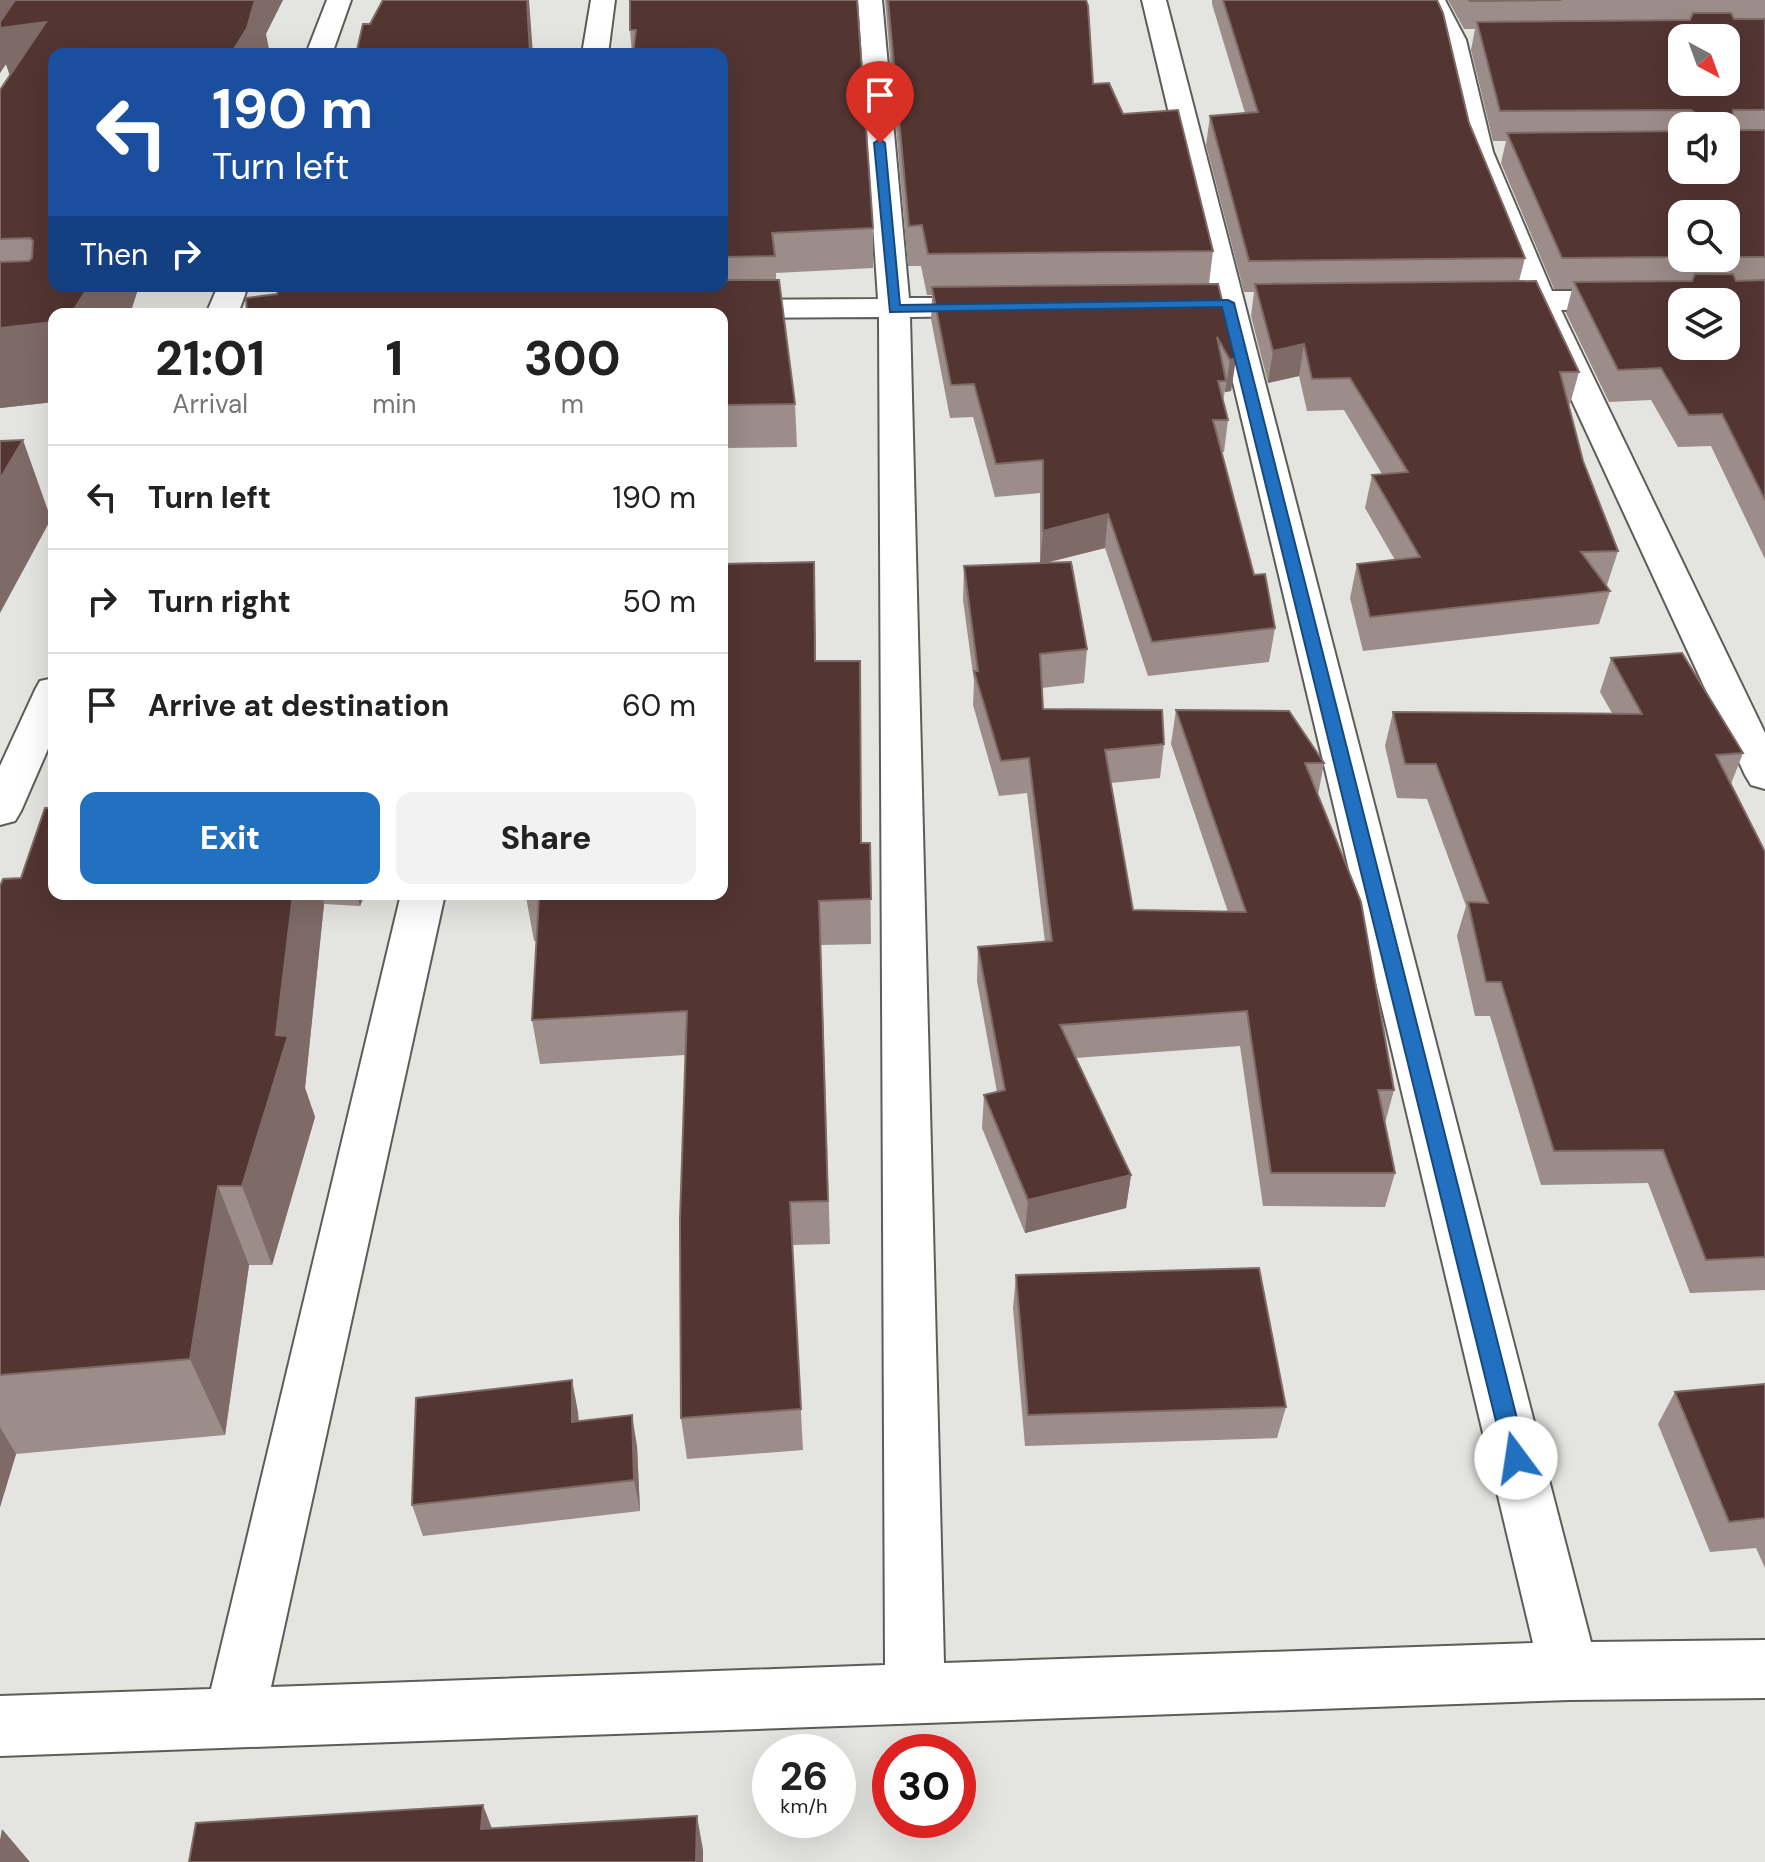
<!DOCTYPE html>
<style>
body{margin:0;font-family:"DM Sans",sans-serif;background:#f2f2f2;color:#222;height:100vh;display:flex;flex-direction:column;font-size:30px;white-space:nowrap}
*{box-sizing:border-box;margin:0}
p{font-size:26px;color:#767676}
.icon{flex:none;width:44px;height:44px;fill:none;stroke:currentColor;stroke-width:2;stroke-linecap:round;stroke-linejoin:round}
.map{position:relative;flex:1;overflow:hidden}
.sheet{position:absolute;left:48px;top:308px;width:680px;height:592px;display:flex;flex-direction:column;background:#fff;border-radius:16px;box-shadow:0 8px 32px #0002}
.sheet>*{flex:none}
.top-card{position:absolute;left:48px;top:48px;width:680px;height:244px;border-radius:16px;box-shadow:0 8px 32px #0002;background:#1a4fa0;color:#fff;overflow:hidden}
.needle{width:52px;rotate:139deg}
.tools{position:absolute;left:1668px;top:24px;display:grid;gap:16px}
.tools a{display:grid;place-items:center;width:72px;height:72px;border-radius:16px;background:#fff;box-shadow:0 8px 32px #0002;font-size:40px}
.speed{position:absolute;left:752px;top:1734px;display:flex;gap:16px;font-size:40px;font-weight:700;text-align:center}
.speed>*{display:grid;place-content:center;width:104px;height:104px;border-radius:50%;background:#fff;box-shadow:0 8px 32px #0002;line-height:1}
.speed small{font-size:20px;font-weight:400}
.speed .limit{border:12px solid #d22;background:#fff;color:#111}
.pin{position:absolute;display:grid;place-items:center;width:68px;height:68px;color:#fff;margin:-82px -34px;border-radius:50% 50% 50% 0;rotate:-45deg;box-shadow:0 0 8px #0007}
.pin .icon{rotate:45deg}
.me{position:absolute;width:88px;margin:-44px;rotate:346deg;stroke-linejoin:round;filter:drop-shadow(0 0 6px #0008)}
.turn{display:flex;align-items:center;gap:28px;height:168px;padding:0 32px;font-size:36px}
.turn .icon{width:104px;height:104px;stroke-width:2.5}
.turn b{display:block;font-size:56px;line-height:68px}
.then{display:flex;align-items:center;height:76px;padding:0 32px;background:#0003;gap:16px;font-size:30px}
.eta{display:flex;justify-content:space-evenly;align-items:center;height:136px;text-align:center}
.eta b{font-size:48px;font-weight:800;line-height:56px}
.action{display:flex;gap:16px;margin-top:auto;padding:16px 32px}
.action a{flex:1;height:92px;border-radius:16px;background:#2271c0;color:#fff;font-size:32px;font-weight:800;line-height:92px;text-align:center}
.action a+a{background:#f2f2f2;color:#222}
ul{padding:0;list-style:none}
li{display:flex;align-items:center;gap:24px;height:104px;padding:0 32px;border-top:2px solid #e0e0e0}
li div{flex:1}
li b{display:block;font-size:30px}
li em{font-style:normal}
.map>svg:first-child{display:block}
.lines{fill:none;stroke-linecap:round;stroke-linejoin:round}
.street-casing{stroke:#5c5c59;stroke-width:4}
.street{fill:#fff;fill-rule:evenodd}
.wall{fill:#9c8c8a;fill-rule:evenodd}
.shaded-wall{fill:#7e6a66}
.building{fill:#533532;stroke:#7e6a66;stroke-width:2;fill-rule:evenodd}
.route{fill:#2271c0;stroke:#16497d;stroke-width:2}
</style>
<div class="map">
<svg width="1765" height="1862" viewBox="0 0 1765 1862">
<rect width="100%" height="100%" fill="#e4e4e1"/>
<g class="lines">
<defs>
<path id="street" d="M327,0H351L332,54H306Z
M591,0H615L608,54H582Z
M858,0H882L909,298H990L1001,300L1005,307L1001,314L990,316L910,317L944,1663L1533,1643L1142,0H1166L1591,1642L1765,1640V1698L1569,1700L0,1756V1696L211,1689L401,894H445L271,1687L885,1665L879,317L722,318V314H592L597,307L608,305L710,300L878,299Z
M1421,0H1445L1466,40L1493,152L1552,291H1630L1641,293L1645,300L1641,307L1630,309L1561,310L1765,733V789L1751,785L1745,775L1530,310L1475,308L1471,301L1475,294L1522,292L1465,152L1440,40Z
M218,286H248L238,314H206Z
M54,678V735L21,811L15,821L0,825V766L35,690L40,681Z"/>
</defs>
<!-- street casing -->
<use href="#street" class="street-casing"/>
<!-- street -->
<use href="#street" class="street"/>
</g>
<!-- wall -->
<path class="wall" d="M0,0L266,34L54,54V286H155L154,289H138L130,314H54V402L0,408V89L10,75L6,64L0,73Z
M630,0H857L873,228V268L776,273V280H779L795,404L797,447L722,448V314H247L246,298L277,294L279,286H722V54H632L630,30Z
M885,0H1086L1093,84L1123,114L1213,251L1209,284L1236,358L1231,391L1225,392V391L1223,400L1228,420L1224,452H1221L1254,575L1275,628L1269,662L1148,676L1105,548L1046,563L1087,649L1084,683L1042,688L1043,709L1164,744L1160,778L1111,783L1133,910L1228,912L1171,744L1176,710L1324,763L1318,795L1394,1090L1385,1123L1395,1173L1385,1207L1263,1206L1240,1046L1075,1058L1131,1175L1126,1208L1025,1233L982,1128L984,1095L997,1092L977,981L978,947L1045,942L1027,793L999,796L973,705L974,681L963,600L964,566L1040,563V493L995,497L973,417L950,418L931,319L932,295H927L921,266H908Z
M1212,0H1437L1469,123L1525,258L1519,281L1579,372L1570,404H1568L1583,461L1618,551L1607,585H1605L1610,591L1599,624L1363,651L1350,598L1357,564L1395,560L1365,508L1372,475L1382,474L1344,410L1307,411L1299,376L1268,383L1251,316L1254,292H1244L1206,145L1210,116L1245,113L1212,4Z
M1448,0H1765V559L1711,446L1678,447L1651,400L1609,402L1566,313L1572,289H1554L1501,163L1506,141H1493L1471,50L1475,29H1464ZM1682,126H1726L1682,170ZM1682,214H1726V258H1682Z
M814,562L816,661L861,843H870L871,944L821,945L830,1244L792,1245L803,1450L687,1459L681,1418L685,1055L540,1064L532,1020L536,941H534L526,897Z
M1611,658L1743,753L1731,784L1765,852V1290L1690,1293L1648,1183L1541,1185L1490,1016H1475L1457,936L1466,906L1427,799L1397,798L1385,746L1393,712L1612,713L1600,692Z
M21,878L54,894H365L360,906L324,904L305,1088L315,1117L272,1265H249L225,1435L16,1454L0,1507V886Z
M1016,1275L1286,1407L1277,1438L1025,1446L1013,1308Z
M1765,1384V1568L1756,1548L1710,1552L1658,1424L1675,1392Z
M578,1412L579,1421L637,1446L640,1511L423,1536L412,1505Z"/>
<!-- shaded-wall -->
<path class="shaded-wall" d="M0,0H47L46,22L17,98L6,64L0,73Z
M238,0H283L266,34L270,54H231Z
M527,0H529L533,54H530Z
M89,286H137L138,289L130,314H71Z
M54,322V402L0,408V328Z
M1304,344L1299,376L1268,383L1273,351Z
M1236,358L1231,391L1225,392L1230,360Z
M23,440L51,519L0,613V479Z
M1108,514L1105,548L1040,564L1043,531Z
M814,562L815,605L816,705L815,661Z
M293,894H322L324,904L305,1088L315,1117L272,1265L242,1186L276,1035Z
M357,894H365L360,906Z
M1131,1175L1126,1208L1025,1233L1028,1200Z
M218,1186L249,1265L225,1435L190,1359Z
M572,1380L578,1412L579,1454L572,1422Z
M632,1415L637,1446L640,1511L634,1480Z
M0,1427L16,1454L0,1507Z
M483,1805L496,1839L481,1829Z
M697,1816L703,1850V1862H696Z
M2,1829L30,1862H0V1840Z"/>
<!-- building -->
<path class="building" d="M15,0H255L247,28L231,54H54V286H89L71,314H54V322L0,328V262L29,261L32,258L33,241L30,238L0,239V90L46,22L0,28V22Z
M383,0H527L530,54H356L363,24H370Z
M630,0H857L873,228L772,233L775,256L722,257V54H633L636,30H630Z
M888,0H1086L1088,6L1093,84L1109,83L1123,114L1178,110L1213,251L928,254L922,225L909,226Z
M1223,0H1437L1443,13L1469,123L1525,258L1249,261L1210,116L1258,112Z
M1469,0H1561L1470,1Z
M1693,13H1731L1734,19H1765V110H1733V130H1765V257H1726V214H1682V257L1562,258L1507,133L1682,131V170H1726V126H1694V112L1691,110L1500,111L1477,22L1690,20ZM1682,38H1726V82H1682Z
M1695,274H1733L1736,281L1765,280V500L1722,414L1689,415L1661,368L1618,370L1574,282L1692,281ZM1682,302H1726V346H1682Z
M722,280H779L795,404L722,405V314H247L246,298L277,294L279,286H722Z
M1536,281L1579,372H1560L1583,461L1618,551L1581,552L1610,591L1370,617L1357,564L1420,557L1372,475L1408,472L1350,378L1312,379L1304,344L1273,351L1255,284Z
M1218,284L1236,358L1230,360L1217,337L1226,381H1218L1228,420H1213L1254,575L1265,574L1275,628L1152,642L1108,514L1043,531V460L996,464L974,384L951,385L932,287Z
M23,440L0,479V441Z
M814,562L815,661H860L861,843H870L871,899L819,901L828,1201L790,1202L801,1409L681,1418L680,1220L687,1011L532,1020L539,897H526V894H722V564Z
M1071,562L1087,649L1040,654L1043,709L1162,710L1164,744L1105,750L1133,910L1246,912L1176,710L1289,711L1324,763H1305L1361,902L1394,1090H1378L1395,1173H1271L1247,1011L1060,1025L1131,1175L1028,1200L984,1095L1005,1090L978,947L1052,941L1029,758L1001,761L974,671H978L964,566Z
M1682,653L1743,753L1716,755L1765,852V1257L1706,1260L1663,1150L1554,1151L1501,982H1486L1468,902L1488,903L1436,764H1405L1393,712L1642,714L1611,658Z
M45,808H54V894H293L276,1035L288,1036L242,1186H218L190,1359L0,1375V886L3,879L21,878Z
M1259,1268L1286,1407L1028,1415L1016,1275Z
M572,1380V1422L632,1415L634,1480L412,1505L416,1398Z
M1765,1384V1518L1729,1522L1675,1392Z
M483,1805L481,1829L697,1816L696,1862H189L196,1823Z"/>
<!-- route -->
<path class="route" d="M880,139L885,143L900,305L1228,300L1234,303L1527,1458L1524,1465L1516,1468L1508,1465L1505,1458L1222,307L890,312L874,143Z"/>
</svg>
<div class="tools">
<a><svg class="needle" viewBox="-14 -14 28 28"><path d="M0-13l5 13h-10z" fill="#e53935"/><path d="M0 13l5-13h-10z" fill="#767676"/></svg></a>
<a><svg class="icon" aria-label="sound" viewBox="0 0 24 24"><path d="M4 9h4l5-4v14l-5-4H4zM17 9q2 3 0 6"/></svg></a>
<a><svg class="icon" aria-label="search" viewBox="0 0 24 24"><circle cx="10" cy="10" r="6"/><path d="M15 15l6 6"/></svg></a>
<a><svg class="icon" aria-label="layers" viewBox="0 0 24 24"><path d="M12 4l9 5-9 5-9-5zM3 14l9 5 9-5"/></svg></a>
</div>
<div class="speed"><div>26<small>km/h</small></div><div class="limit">30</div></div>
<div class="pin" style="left:880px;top:143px;background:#d93025"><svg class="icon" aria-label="arrive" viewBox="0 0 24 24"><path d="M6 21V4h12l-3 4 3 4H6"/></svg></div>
<svg class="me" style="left:1516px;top:1458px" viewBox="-20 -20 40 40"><circle r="19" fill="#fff"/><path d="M0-13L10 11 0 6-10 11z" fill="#2271c0"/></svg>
<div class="top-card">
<div class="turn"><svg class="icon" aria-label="left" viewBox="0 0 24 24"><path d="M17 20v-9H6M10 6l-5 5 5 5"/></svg><div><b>190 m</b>Turn left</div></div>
<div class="then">Then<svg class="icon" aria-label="right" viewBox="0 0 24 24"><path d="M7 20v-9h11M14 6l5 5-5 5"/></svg></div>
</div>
<section class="sheet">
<div class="eta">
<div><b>21:01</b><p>Arrival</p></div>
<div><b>1</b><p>min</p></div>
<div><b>300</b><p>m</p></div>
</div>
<ul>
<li><svg class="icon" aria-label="left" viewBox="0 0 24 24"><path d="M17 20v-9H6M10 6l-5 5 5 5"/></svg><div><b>Turn left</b></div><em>190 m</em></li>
<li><svg class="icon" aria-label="right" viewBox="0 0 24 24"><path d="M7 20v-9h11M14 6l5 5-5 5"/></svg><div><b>Turn right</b></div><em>50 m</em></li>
<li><svg class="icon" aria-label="arrive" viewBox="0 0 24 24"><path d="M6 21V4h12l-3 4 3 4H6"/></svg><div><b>Arrive at destination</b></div><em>60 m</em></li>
</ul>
<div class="action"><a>Exit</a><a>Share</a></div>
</section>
</div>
